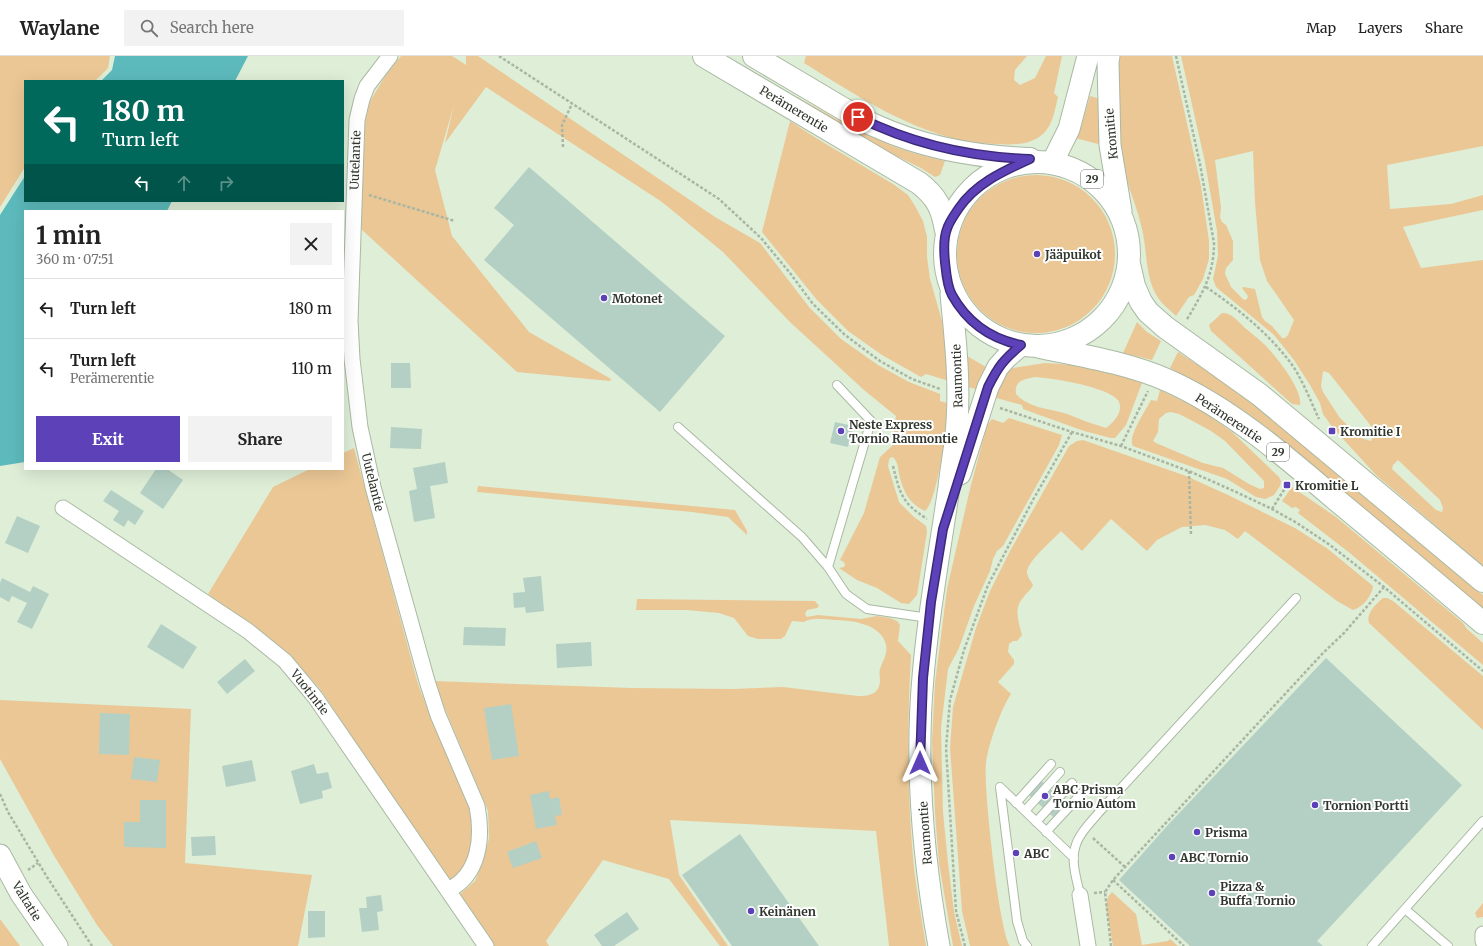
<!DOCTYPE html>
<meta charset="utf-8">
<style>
body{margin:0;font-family:Merriweather,serif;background:#f2f2f2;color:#222;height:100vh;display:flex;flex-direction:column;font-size:15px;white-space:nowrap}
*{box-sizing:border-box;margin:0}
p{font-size:13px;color:#767676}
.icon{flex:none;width:22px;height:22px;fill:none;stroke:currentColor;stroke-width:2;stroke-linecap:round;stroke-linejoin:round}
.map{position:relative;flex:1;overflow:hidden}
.side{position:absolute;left:24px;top:154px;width:320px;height:260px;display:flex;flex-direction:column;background:#fff;border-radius:0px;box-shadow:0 4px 16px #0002}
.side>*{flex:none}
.hud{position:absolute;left:24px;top:24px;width:320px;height:122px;border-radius:0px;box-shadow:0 4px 16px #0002;background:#00695c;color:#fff;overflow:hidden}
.pin{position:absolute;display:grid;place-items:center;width:34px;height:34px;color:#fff;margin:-17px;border:2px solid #fff;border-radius:50%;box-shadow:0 1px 4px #0007}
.me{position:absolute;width:44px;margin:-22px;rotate:0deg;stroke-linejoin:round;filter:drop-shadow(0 0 3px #0008)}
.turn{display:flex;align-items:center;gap:14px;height:84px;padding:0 12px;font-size:18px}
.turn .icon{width:52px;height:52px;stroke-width:2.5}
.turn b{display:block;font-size:28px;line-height:34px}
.lanes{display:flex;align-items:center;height:38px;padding:0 12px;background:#0003;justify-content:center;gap:20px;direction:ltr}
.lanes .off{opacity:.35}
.round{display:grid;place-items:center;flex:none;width:42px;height:42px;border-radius:0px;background:#f2f2f2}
.summary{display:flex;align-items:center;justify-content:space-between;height:68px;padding:0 12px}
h1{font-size:24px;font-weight:700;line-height:30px}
.button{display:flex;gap:8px;margin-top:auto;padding:8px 12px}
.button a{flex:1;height:46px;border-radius:0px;background:#5d41b9;color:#fff;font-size:16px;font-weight:700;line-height:46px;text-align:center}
.button a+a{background:#f2f2f2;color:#222}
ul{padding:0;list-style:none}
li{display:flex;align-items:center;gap:12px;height:60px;padding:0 12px;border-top:1px solid #e0e0e0}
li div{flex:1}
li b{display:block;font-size:15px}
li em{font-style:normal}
header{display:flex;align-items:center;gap:24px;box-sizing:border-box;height:56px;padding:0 20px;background:#fff;border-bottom:1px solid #e0e0e0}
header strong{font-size:19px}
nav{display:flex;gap:22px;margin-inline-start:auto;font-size:14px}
.search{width:280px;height:36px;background:#f2f2f2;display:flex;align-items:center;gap:10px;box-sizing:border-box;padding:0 14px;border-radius:0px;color:#767676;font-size:15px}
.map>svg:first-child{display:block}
.green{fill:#ebc795;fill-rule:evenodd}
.water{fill:#5dbabc}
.building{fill:#b4d0c4}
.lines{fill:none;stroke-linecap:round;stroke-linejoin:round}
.service-casing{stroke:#aab9a3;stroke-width:10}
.minor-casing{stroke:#aab9a3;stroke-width:17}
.secondary-casing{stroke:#aab9a3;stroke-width:23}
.trunk-casing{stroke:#aab9a3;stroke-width:24}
.motorway-casing{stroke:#aab9a3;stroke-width:24}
.path{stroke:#a9b6a3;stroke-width:2.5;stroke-dasharray:3 2;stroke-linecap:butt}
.service{stroke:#fff;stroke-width:8}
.minor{stroke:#fff;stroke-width:15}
.secondary{stroke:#fff;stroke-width:21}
.trunk{stroke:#fff;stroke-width:22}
.motorway{stroke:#fff;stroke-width:22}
.route-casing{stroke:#3c2a78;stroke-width:10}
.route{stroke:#5d41b9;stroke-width:7}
.poi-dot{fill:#5d41b9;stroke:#fff;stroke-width:1.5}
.labels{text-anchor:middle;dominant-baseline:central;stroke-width:4;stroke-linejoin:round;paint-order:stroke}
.shield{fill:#fff;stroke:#6e726c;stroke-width:1}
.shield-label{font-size:11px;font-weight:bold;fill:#30362d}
.street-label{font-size:12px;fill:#30362d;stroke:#fff}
.poi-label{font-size:12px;font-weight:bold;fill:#30362d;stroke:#fff;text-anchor:start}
</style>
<header>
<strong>Waylane</strong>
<div class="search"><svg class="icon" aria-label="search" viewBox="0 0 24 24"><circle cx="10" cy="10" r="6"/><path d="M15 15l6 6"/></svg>Search here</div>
<nav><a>Map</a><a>Layers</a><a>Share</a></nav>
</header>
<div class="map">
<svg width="1483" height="890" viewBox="0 0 1483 890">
<rect width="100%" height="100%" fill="#deeed7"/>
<!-- green -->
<path class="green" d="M0,0H110L108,12L95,25H25V111L0,151Z
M401,0H452L466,9V0H478L715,161L760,187L809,251L841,283L878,309L909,326L940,338V345L947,347C946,358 947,370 945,381C943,395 935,448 925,455C909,448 903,435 899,418C898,412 898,406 893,401L890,402L889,404L888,410L899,446L913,460L926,470L927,476L917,539L909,548L901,547L877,532L857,524L839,512L844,511L845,509L844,506L840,504L864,457L880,401L892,390L896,360L864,334L790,266L723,196L662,146L486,31L445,87L454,49L435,114L452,180L529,276L611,323L610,325L517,316L361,173L365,67L370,45L386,19Z
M806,0H1027L1015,14L1014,24L1020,29L1035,22L1046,0H1062L1054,37L1058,41C1055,53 1053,68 1044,77C1030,90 1012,89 995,88C987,87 978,88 970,86C909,75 856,39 804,7Z
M1119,0H1172L1201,130L1209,185V203L1203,223L1194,239L1189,241L1176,260C1172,256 1167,252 1163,248C1144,228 1148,197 1142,173C1138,154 1130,136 1125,118C1115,80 1116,38 1119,0Z
M1181,0H1483V90L1387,109L1390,153L1451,148L1483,139V154L1403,171L1421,212L1483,204V510L1376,419L1333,372L1323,358L1320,347L1310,329L1294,304L1274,279L1216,231L1213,223L1218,200L1217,175L1205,106ZM1253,95L1255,146L1260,204L1267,225L1294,264L1288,279L1285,282H1282L1272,270L1265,265L1262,261L1255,233L1243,231L1242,232L1248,240L1247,243L1244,244L1231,231L1225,218L1226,212L1233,204V185L1226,169L1222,166L1220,161L1221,152L1215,104ZM1323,315L1329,317L1375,375L1371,385L1361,382L1340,362L1323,336L1321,330ZM1398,404L1440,444L1443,452L1442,456L1436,454L1392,413L1393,409Z
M1090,40L1100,43L1102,89L1075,82L1081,71Z
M797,41C826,57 855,74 886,87C905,96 925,100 945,105L940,119L935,121L921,112L882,93L796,44Z
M790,65L816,82L893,128L908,139L915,150L923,165L927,181V201L930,223L944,272L949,325L926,318L921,321L882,299L848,275L817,244L762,176Z
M957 198a79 79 0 1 1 158 0a79 79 0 1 1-158 0Z
M1222,257C1231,256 1239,266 1245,272C1251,277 1258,282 1264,288C1275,299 1303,333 1300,349L1292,348L1211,275L1209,269Z
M1137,266L1147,276L1161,285L1152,304L1123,297Z
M1178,296L1213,319L1259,352L1483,539V553L1250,359L1213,335L1170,312Z
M967,300L986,311L979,334L968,331Z
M1045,307C1078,308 1111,315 1142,327L1126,369L1115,382H1111L1084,375L1023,353L1022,349L993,341L1006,318L1013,312ZM1036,321C1057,323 1095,329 1113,340C1128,349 1116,365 1106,372C1092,368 1080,363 1067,358C1049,352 1030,353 1016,338C1014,324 1025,323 1036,321Z
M1160,334L1199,353L1232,376L1279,421L1281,425L1280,430L1274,439L1265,443L1256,441L1227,423L1133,390C1127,381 1146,354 1151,344L1157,345ZM1171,356L1179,358L1187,362L1211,375L1225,385L1264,425V432L1260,433L1249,428L1223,412L1203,407L1156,387L1153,385L1158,376L1159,363L1166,357Z
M1009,362L1062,379L1059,389L1003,490L997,495L993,503L990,515L974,550L959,592L948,613L941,672L943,756L948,807L954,856L962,890H953L939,807L935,757L932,685L935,627L947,533L970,433L987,369L992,363L1003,367Z
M1083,384L1186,420L1228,439L1295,472L1328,493L1373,530C1372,540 1363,551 1353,554L1337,545L1245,475L1238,483L1225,474L1205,469L1182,471L1157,484L1147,495L1111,463L1082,495L1061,475C1053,484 1026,506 1027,517C1028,522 1031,525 1033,529C1031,534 1026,537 1023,542C1013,553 1019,567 1022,579L1017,585H1013L1009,588L1008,596L1014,604V608L998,626L1011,638C1001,653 988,689 986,707C983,729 999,875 1010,890H970L962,855L950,692L953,651L976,572L990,535L1010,495L1069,390L1077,385Z
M354,392L418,628L431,662L471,750L475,777L467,806L450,828L320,633L290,599L208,538L273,431L310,413H343V397Z
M478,430L735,454L747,475V479L728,461L692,456L477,436Z
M1292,431L1336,461L1463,567L1467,573L1483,587V609L1351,498L1298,457L1300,454L1296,451L1292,452L1282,445Z
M1383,542H1387L1393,545L1483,620V674L1369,567C1366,557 1375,549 1383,542Z
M637,543L815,545L819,550L817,552L807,554L805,558L807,561L818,559L861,563L877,560L890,562L897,565L900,569L898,585L911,599C907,671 907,741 914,812C917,838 922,864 926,890H889L876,775L670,764L679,819L728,890H720L669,823L603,804L546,885L549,890H494L459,839L475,825L483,806L489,782L488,755L433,625L632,632L733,633L783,631L858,640C870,640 879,638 880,625C880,621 879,617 880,613C883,605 888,597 886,589C882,568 851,564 834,564C825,563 811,561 804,566L792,565L785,580L781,583H758L748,580L734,562L719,557L687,554H636Z
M0,644L191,653L185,807L312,819L298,890H113L97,869L53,798L0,703Z
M1112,836L1136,858L1142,889L1168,885L1170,883L1178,890H1113L1106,850L1108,841Z
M1483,847V861L1477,862L1475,857Z
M0,863L20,890H0Z"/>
<!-- water -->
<path class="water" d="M115,0H248L235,25H101L112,14Z
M25,120V145H172L167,155H25V406L0,410V159Z"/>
<!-- building -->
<path class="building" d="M529,111L725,280L660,356L484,204L514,169L494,152Z
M391,307H410L411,332H391Z
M835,366L853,370L848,391L830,387Z
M391,371L422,373L421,393L390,392Z
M445,406L448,427L430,430L435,462L414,466L409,435L417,433L413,412Z
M156,413H167L183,424L163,453L140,437Z
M111,434L144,455L135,469L128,464L124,471L113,464L119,455L103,445Z
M17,460L40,470L28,497L5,487Z
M541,520L544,555L526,557L525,551L514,552L513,537L525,536L523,522Z
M2,522L30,536L33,530L49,538L32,573L17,566L27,547L12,540L9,546L0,541V527Z
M161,568L197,591L183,613L147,591Z
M464,571L506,572L505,590L463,589Z
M591,586L592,610L557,612L556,588Z
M1326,602L1462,729L1317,885L1323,890H1190L1119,824L1167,770Z
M245,603L255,615L227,638L217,626Z
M511,648L519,700L492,704L484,652Z
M100,657L130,658L129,699L99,698Z
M134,701L160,704L157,726L131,723Z
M252,704L256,725L226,731L222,710Z
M314,708L317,718L328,716L332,732L322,735L323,742L300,748L291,715Z
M1035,719L1072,753L1060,767L1022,733Z
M549,735L550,743L559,741L562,759L555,760L557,769L536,773L530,739Z
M140,744H166V792L124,791V766H140Z
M740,778L819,890H732L682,819Z
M215,780L216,799L192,800L191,781Z
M536,785L542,802L513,812L507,796Z
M381,839L383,855L377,856L379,874L362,876L359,852H367L366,841Z
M308,855H325V881L308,882Z
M627,856L639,873L614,890H602L594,879Z"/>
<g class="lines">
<defs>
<path id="service" d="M678,371L802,481L828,511L846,538L867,553L929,562
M828,511L871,365L837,329
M1000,731L1017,865L1023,885L1027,890
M1000,731L1074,802
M1016,747L1051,708
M1025,755L1060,716
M1036,766L1072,727
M1046,776L1082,737
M1080,839C1077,824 1071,807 1075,792C1078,778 1092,765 1101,754L1296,542
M1405,853L1448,890
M1372,890L1483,765"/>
<path id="minor" d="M390,0L367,30L362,43L357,64L350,265L352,303L360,371L373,431L427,625L438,659L477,750C483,781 480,819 448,834
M63,452L248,575L285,605L315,641L486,890
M1080,839L1088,890
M1483,878V885"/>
<path id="secondary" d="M1109,0L1108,6L1110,89L1121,155
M1053,105L1069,73L1088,0
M960,418L988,331L998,311L1006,302L1021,289
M0,799L21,838L57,890
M939,890C923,802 915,710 923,621C928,557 940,495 949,431C951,410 956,388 957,366C960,323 955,281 951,238"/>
<path id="trunk" d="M945 198a92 92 0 1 1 184 0a92 92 0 1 1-184 0Z
M1129,208L1134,230L1141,246L1148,256L1165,271L1260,339L1483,525
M1040,291C1084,300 1128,307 1169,325C1229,352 1284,399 1334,442C1384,483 1433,525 1483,567"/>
<path id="motorway" d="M704,0L919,127C937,141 942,152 946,174
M754,0C778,14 801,28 825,42C842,52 858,62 876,70C924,92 978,101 1030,103"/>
</defs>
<!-- service casing -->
<use href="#service" class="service-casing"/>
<!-- minor casing -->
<use href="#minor" class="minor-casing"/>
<!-- secondary casing -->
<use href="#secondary" class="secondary-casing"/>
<!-- trunk casing -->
<use href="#trunk" class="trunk-casing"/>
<!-- motorway casing -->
<use href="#motorway" class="motorway-casing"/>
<!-- path -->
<path class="path" d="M499,0L719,143L761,182L790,217L813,248L845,279L880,305L912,323L940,333
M1176,0L1200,108L1214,187C1214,219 1202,238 1186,265
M563,91L562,69L572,48
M369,139L455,165
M1206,231C1237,252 1267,276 1290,306C1301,320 1311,346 1319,363
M1000,352L1072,376L1121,390L1191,416L1234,435L1272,453L1297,467L1330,489L1384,531L1483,615
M1121,390L1148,335
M893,410C900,438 902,447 927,463
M1189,415L1191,480
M1272,453L1287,429
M0,738L8,756L47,821L92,890
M1093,782L1125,811
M28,814L38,807
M1113,824L1184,890
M1094,837L1105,836
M965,890L956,855L946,692L950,644L964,594L988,529L1034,442L1072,376
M1111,890L1105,836L1113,824L1323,597L1344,577L1384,531"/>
<!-- service -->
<use href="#service" class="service"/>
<!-- minor -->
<use href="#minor" class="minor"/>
<!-- secondary -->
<use href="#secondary" class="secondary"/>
<!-- trunk -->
<use href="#trunk" class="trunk"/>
<!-- motorway -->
<use href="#motorway" class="motorway"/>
</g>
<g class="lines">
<defs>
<path id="route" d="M858,61C912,88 970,101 1030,103C1004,115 976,127 959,152C955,158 949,166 947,173C943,183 944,196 945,206C946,216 947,230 952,239C967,266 991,283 1021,289C1003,304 998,311 988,331L943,473L931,546L923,622L920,707"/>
</defs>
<!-- route casing -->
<use href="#route" class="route-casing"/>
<!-- route -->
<use href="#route" class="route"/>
</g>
<!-- markers -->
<g class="poi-dot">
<circle cx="1037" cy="198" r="4"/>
<circle cx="604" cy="242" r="4"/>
<circle cx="841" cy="375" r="4"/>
<rect x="1328" y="371" width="8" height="8" rx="2"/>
<rect x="1283" y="425" width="8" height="8" rx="2"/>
<circle cx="1045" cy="740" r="4"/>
<circle cx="1315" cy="749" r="4"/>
<circle cx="1197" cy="776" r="4"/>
<circle cx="1016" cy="797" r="4"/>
<circle cx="1172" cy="801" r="4"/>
<circle cx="1212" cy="837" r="4"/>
<circle cx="751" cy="855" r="4"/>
</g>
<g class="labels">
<!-- shield labels -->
<g class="shield">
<rect x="1081" y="114" width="22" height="18" rx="3"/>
<rect x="1267" y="387" width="22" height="18" rx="3"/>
</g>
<g class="shield-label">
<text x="1092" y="123">29</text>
<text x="1278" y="396">29</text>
</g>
<!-- street labels -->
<g class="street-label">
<text transform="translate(794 53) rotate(31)">Perämerentie</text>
<text transform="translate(1111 78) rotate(-95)">Kromitie</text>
<text transform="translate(355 104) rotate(-88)">Uutelantie</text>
<text transform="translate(957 320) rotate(-92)">Raumontie</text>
<text transform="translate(1229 362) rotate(34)">Perämerentie</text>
<text transform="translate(373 426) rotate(76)">Uutelantie</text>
<text transform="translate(310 636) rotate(52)">Vuotintie</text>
<text transform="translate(925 777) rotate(-94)">Raumontie</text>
<text transform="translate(27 845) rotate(58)">Valtatie</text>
</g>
<!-- poi labels -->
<g class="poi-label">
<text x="1045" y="198">Jääpuikot</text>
<text x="612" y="242">Motonet</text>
<text x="849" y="368">Neste Express<tspan x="849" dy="14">Tornio Raumontie</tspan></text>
<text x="1340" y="375">Kromitie I</text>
<text x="1295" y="429">Kromitie L</text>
<text x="1053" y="733">ABC Prisma<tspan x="1053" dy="14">Tornio Autom</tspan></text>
<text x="1323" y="749">Tornion Portti</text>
<text x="1205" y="776">Prisma</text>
<text x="1024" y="797">ABC</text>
<text x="1180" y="801">ABC Tornio</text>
<text x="1220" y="830">Pizza &amp;<tspan x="1220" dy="14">Buffa Tornio</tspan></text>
<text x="759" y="855">Keinänen</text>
</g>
</g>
</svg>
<div class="pin" style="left:858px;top:61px;background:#d93025"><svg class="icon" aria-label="arrive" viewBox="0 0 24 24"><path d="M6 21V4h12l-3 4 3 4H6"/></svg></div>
<svg class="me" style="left:920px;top:707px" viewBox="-20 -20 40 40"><path d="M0-17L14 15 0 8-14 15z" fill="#5d41b9" stroke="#fff" stroke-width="4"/></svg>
<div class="hud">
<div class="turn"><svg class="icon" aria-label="left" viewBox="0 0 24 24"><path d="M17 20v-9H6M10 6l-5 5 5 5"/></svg><div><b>180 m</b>Turn left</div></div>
<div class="lanes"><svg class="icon" aria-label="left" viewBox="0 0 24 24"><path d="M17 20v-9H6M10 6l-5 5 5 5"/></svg><svg class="icon off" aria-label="ahead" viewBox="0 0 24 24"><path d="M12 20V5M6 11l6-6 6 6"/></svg><svg class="icon off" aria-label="right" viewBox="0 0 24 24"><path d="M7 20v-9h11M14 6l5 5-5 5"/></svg></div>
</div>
<section class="side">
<div class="summary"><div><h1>1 min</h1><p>360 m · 07:51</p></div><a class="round"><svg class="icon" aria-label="close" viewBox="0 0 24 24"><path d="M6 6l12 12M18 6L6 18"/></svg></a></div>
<ul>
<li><svg class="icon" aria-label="left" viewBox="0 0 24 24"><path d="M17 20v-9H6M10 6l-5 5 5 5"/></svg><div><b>Turn left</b></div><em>180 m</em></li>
<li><svg class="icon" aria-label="left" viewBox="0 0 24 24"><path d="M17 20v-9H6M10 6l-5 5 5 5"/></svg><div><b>Turn left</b><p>Perämerentie</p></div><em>110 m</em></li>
</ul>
<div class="button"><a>Exit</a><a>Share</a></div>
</section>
</div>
